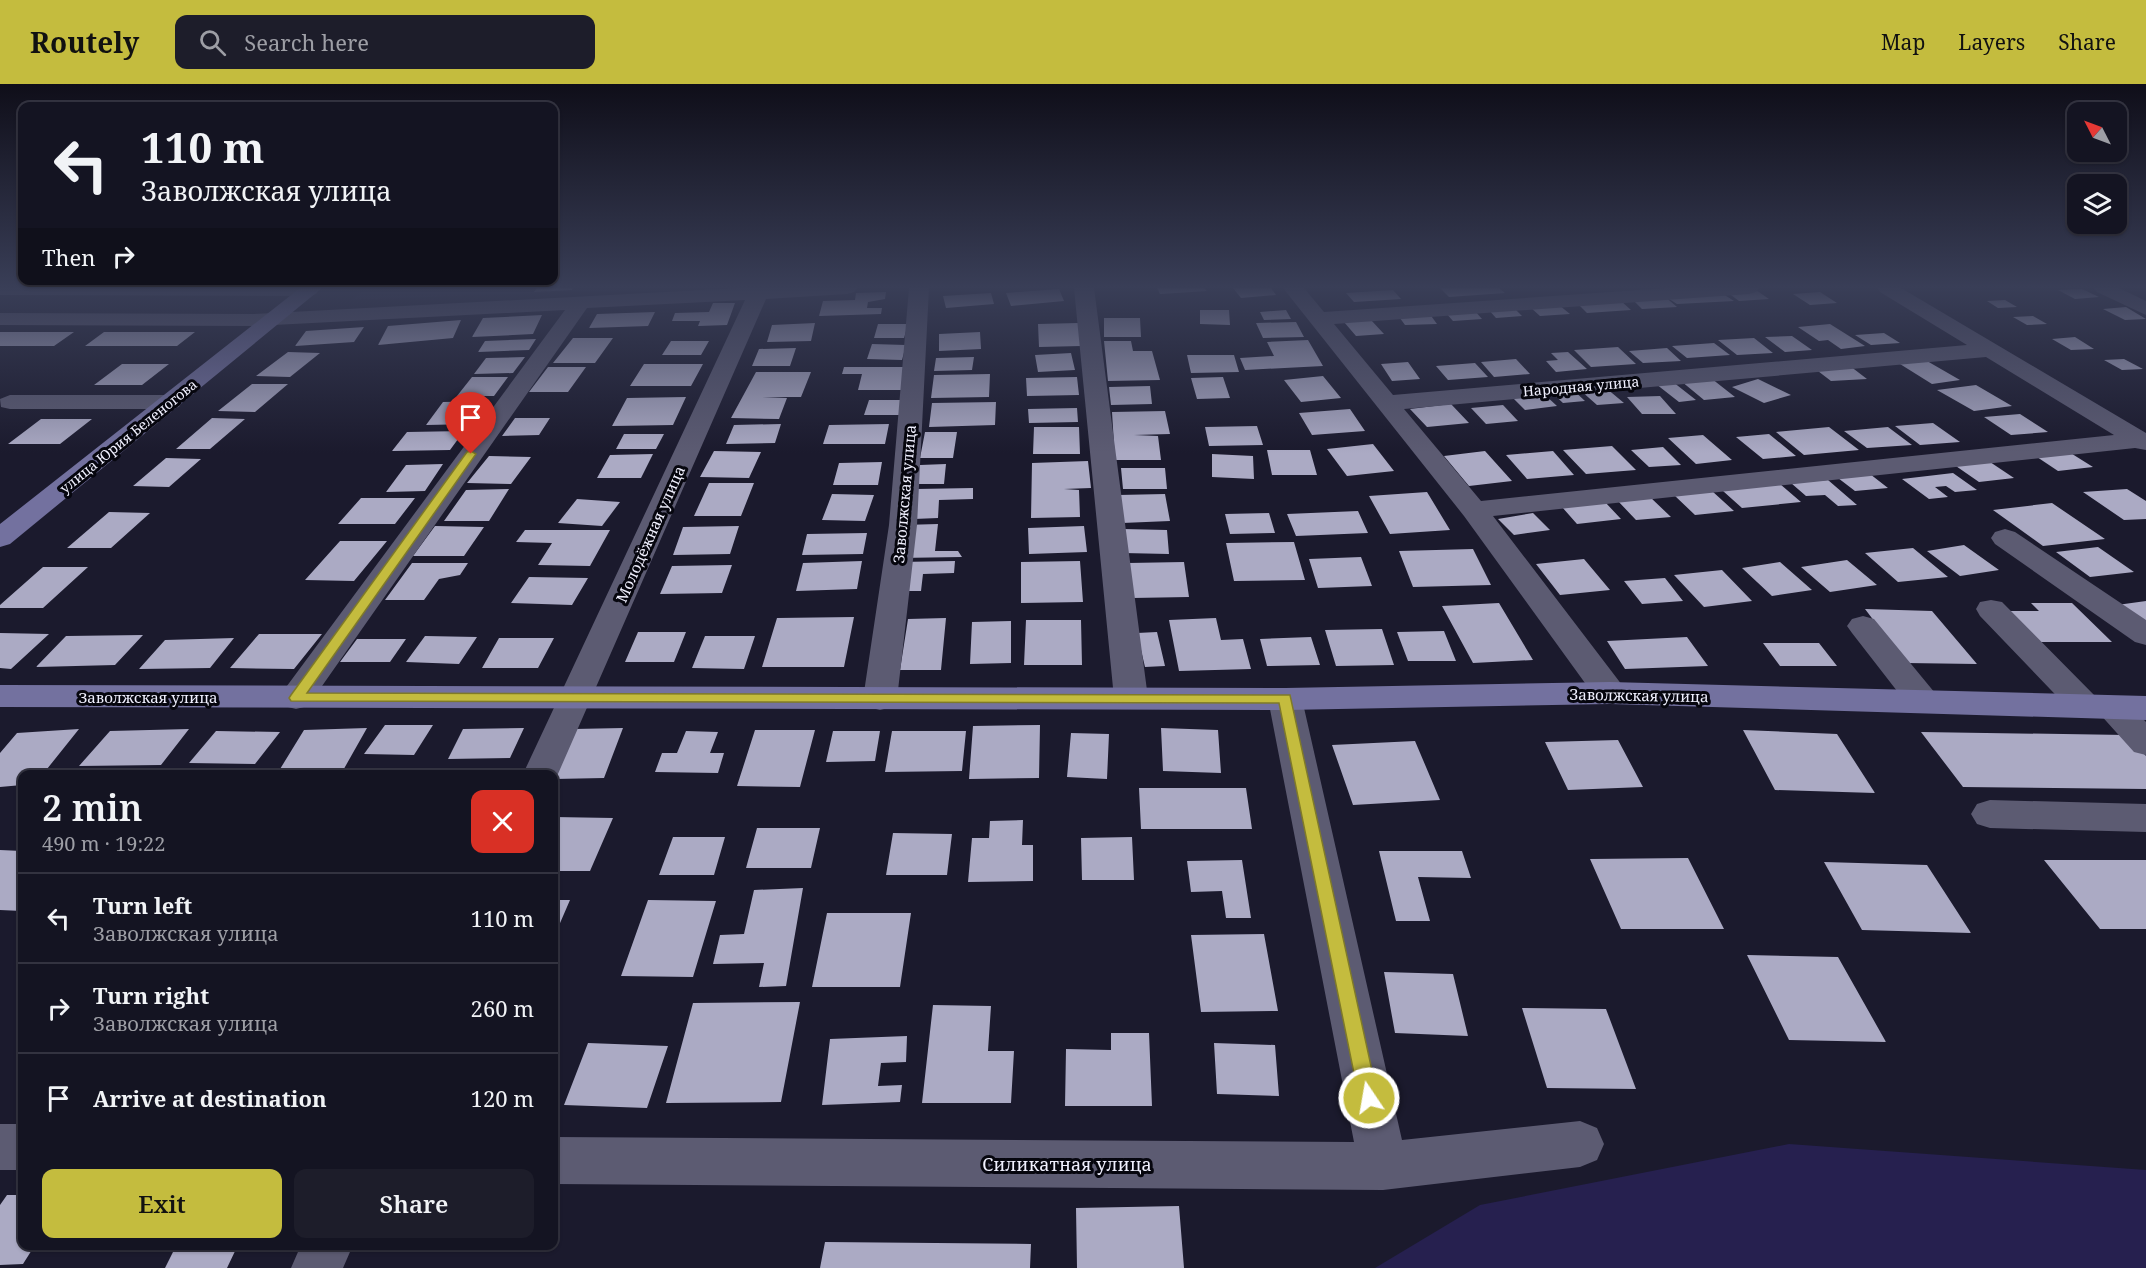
<!DOCTYPE html>
<meta charset="utf-8">
<style>
body{margin:0;font-family:"Noto Serif",serif;background:#1d1d2a;color:#f1f3f6;height:100vh;display:flex;flex-direction:column;font-size:22px;white-space:nowrap}
*{box-sizing:border-box;margin:0}
p{font-size:20px;color:#9d9ea5}
.icon{flex:none;width:33px;height:33px;fill:none;stroke:currentColor;stroke-width:2;stroke-linecap:round;stroke-linejoin:round}
.map{position:relative;flex:1;overflow:hidden}
.panel{position:absolute;left:18px;top:686px;width:540px;height:480px;display:flex;flex-direction:column;background:#141422;border-radius:12px;box-shadow:0 2px 4px #0004,0 0 0 2px #333340}
.panel>*{flex:none}
.hud{position:absolute;left:18px;top:18px;width:540px;height:183px;border-radius:12px;box-shadow:0 2px 4px #0004,0 0 0 2px #333340;background:#141422;color:#f1f3f6;overflow:hidden}
.needle{width:39px;rotate:312deg}
.fabs{position:absolute;left:2067px;top:18px;display:grid;gap:12px}
.fabs a{display:grid;place-items:center;width:60px;height:60px;border-radius:12px;background:#141422;box-shadow:0 2px 4px #0004,0 0 0 2px #333340;font-size:30px}
.pin{position:absolute;display:grid;place-items:center;width:51px;height:51px;color:#fff;margin:-62px -26px;border-radius:50% 50% 50% 0;rotate:-45deg;box-shadow:0 0 6px #0007}
.pin .icon{rotate:45deg}
.me{position:absolute;width:66px;margin:-33px;rotate:348deg;stroke-linejoin:round;filter:drop-shadow(0 0 4px #0008)}
.turn{display:flex;align-items:center;gap:21px;height:126px;padding:0 24px;font-size:27px}
.turn .icon{width:78px;height:78px;stroke-width:2.5}
.turn b{display:block;font-size:42px;line-height:51px}
.then{display:flex;align-items:center;height:57px;padding:0 24px;background:#0003;gap:12px;font-size:22px}
.round{display:grid;place-items:center;flex:none;width:63px;height:63px;border-radius:12px;background:#1d1d2a}
.overview{display:flex;align-items:center;justify-content:space-between;height:102px;padding:0 24px}
h1{font-size:36px;font-weight:600;line-height:45px}
.action{display:flex;gap:12px;margin-top:auto;padding:12px 24px}
.action a{flex:1;height:69px;border-radius:12px;background:#c4bc3e;color:#111;font-size:24px;font-weight:600;line-height:69px;text-align:center}
.action a+a{background:#1d1d2a;color:#f1f3f6}
ul{padding:0;list-style:none}
li{display:flex;align-items:center;gap:18px;height:90px;padding:0 24px;border-top:2px solid #333340}
li div{flex:1}
li b{display:block;font-size:22px}
li em{font-style:normal}
header{display:flex;align-items:center;gap:36px;box-sizing:border-box;height:84px;padding:0 30px;background:#c4bc3e;color:#111}
header strong{font-size:28px}
nav{display:flex;gap:33px;margin-inline-start:auto;font-size:21px}
.search{width:420px;height:54px;background:#1d1d2a;display:flex;align-items:center;gap:15px;box-sizing:border-box;padding:0 21px;border-radius:12px;color:#9d9ea5;font-size:22px}
.map>svg:first-child{display:block}
.built{fill:#211f39}
.green{fill:#26204f}
.building{fill:#abaac4}
.lines{fill:none;stroke-linecap:round;stroke-linejoin:round}
.minor{fill:#5c5b72;fill-rule:evenodd}
.major{fill:#73719f;fill-rule:evenodd}
.route{fill:#c4bc3e;stroke:#7f7a28;stroke-width:1.5}
.labels{text-anchor:middle;dominant-baseline:central;stroke-width:6;stroke-linejoin:round;paint-order:stroke}
.far-street-label{font-size:14px;fill:#f0f0fe;stroke:#06060e}
.street-label{font-size:15px;fill:#f0f0fe;stroke:#06060e}
.near-street-label{font-size:18px;fill:#f0f0fe;stroke:#06060e}
</style>
<header>
<strong>Routely</strong>
<div class="search"><svg class="icon" aria-label="search" viewBox="0 0 24 24"><circle cx="10" cy="10" r="6"/><path d="M15 15l6 6"/></svg>Search here</div>
<nav><a>Map</a><a>Layers</a><a>Share</a></nav>
</header>
<div class="map">
<svg width="2146" height="1184" viewBox="0 0 2146 1184">
<rect width="100%" height="100%" fill="#1b1a2d"/>
<!-- built -->
<path class="built" d="M366,204H674L352,216Z"/>
<!-- green -->
<path class="green" d="M1789,1060L2146,1086V1184H1375L1480,1121Z"/>
<!-- building -->
<path class="building" d="M537,204H573L572,206L534,208Z
M1157,204H1204L1207,207L1160,210Z
M1233,204H1271L1276,211L1241,214Z
M1440,204H1499L1505,209L1449,213Z
M1753,204L1769,215L1739,217L1723,205Z
M1059,205L1064,217L1011,222L1006,209Z
M2082,205L2099,213L2075,215L2058,206Z
M1393,206L1401,215L1354,218L1346,209Z
M1717,206L1734,217L1677,220L1663,211Z
M886,208L885,215L868,218L867,224H882L881,230L819,232L823,217L855,216L856,209Z
M1820,208L1837,219L1810,221L1793,210Z
M991,209L994,220L946,224L943,212Z
M1663,211L1677,223L1642,225L1629,212Z
M2005,216L2017,223L1998,224L1987,217Z
M1621,217L1631,226L1587,229L1577,219Z
M713,219H735L727,241L698,242L700,237H672L675,229L709,228Z
M1559,221L1570,230L1540,232L1530,223Z
M2126,223L2146,235L2125,236L2103,225Z
M1514,224L1522,232L1496,234L1488,225Z
M1200,226H1229L1230,241L1200,240Z
M1286,226L1291,235L1264,236L1260,228Z
M1475,227L1482,235L1453,237L1445,228Z
M655,228L648,242L589,244L597,230Z
M1429,229L1437,240L1405,241L1397,230Z
M542,231L533,250L472,253L483,234Z
M2033,232L2047,240L2027,241L2013,233Z
M1104,234H1140L1141,253H1104Z
M461,236L453,254L378,261L388,242Z
M1371,236L1384,250L1356,252L1344,238Z
M1296,238L1304,253L1263,254L1256,239Z
M815,239L811,257L767,258L772,241Z
M1078,239L1081,262L1039,263L1038,240Z
M878,240H908L904,254H874Z
M1830,240L1865,262L1841,265L1828,256L1819,257L1798,243Z
M364,243L354,258L295,262L306,247Z
M0,248H74L54,262H0Z
M104,248H195L177,262H85Z
M980,248L981,265L939,267V250Z
M1884,249L1900,259L1871,261L1855,251Z
M1792,252L1812,266L1785,268L1765,253Z
M2075,253L2094,265L2071,266L2052,255Z
M573,254H613L595,279H553Z
M1754,254L1773,269L1737,271L1718,256Z
M536,255L529,266L478,268L485,257Z
M1308,256L1323,282L1245,286L1240,274L1274,272L1267,258Z
M671,257H709L701,271H662Z
M1104,257H1131L1133,267H1152L1160,296L1108,297Z
M1714,259L1730,271L1687,274L1672,262Z
M872,260L906,261L902,276L867,275Z
M1618,263L1636,280L1591,283L1574,266Z
M796,264L790,282H752L759,265Z
M1667,264L1681,277L1643,279L1629,267Z
M288,268L320,269L290,293L256,292Z
M1568,268L1587,285L1556,288L1546,277L1558,276L1551,269Z
M1071,269L1075,286L1038,288L1035,271Z
M1187,271H1234L1239,288L1191,289Z
M525,273L513,289L474,290L486,274Z
M974,273L972,286L934,287L936,274Z
M1516,275L1530,290L1494,293L1481,278Z
M2124,275L2143,285L2122,286L2104,276Z
M1927,277L1960,296L1932,300L1900,280Z
M1408,278L1420,295L1392,297L1381,280Z
M1475,279L1488,293L1448,296L1436,282Z
M122,280H169L142,301H94Z
M644,280H703L691,302H630Z
M1850,282L1867,295L1831,297L1814,284Z
M548,283H586L568,308H529Z
M844,283H906L901,306H858L862,290H842Z
M756,288H811L801,313H762L787,314L779,335L731,334Z
M990,290L989,313L931,314L934,291Z
M1707,291L1735,313L1704,316L1681,297Z
M1323,292L1341,314L1301,318L1284,296Z
M472,293H508L494,312H457Z
M1077,293L1079,311L1027,312L1026,294Z
M1223,293L1230,314L1197,315L1191,294Z
M1758,295L1791,311L1764,319L1732,303Z
M1673,298L1696,316L1679,318L1656,300Z
M252,300H288L255,328L218,327Z
M1976,301L2012,322L1974,327L1937,306Z
M1150,302L1152,320L1111,321L1109,303Z
M1570,303L1585,317L1563,319L1548,305Z
M1606,304L1624,319L1597,321L1580,306Z
M1544,310L1557,322L1525,326L1512,313Z
M1660,312L1676,330H1642L1627,313Z
M686,313L673,341L612,342L627,314Z
M869,316H903L899,331H864Z
M487,317L472,340L426,341L443,318Z
M996,318L995,341L929,343L932,319Z
M1451,320L1469,339L1427,343L1410,325Z
M1503,321L1518,337L1486,340L1471,324Z
M1077,324L1078,338L1029,339L1028,325Z
M1350,325L1365,347L1312,351L1299,329Z
M1165,327L1170,350L1134,351L1158,352L1161,376H1115L1112,328Z
M2020,330L2048,348L2011,351L1984,333Z
M212,334L245,335L210,365H176Z
M515,334H550L539,351L502,352Z
M41,335H92L60,360H8Z
M1933,339L1960,358L1920,361L1895,342Z
M781,340L775,359L726,360L734,341Z
M889,340L885,360H823L829,341Z
M1257,342L1263,361L1209,362L1205,343Z
M1034,343H1079L1080,370H1033Z
M1829,343L1859,366L1804,371L1776,348Z
M1888,343L1912,361L1867,364L1844,347Z
M464,347L450,366L392,367L407,348Z
M925,348H957L953,374H920Z
M624,350H664L656,365H616Z
M1769,350L1796,372L1763,375L1736,353Z
M1703,351L1732,376L1696,380L1668,354Z
M1373,360L1394,387L1347,392L1327,365Z
M1612,362L1636,386L1586,390L1563,366Z
M1663,363L1681,381L1649,383L1631,366Z
M1267,366H1310L1317,391H1272Z
M714,367L761,368L749,394L700,393Z
M1485,367L1512,397L1469,402L1444,372Z
M1553,367L1574,391L1527,395L1506,371Z
M2069,368L2093,383L2058,387L2034,371Z
M653,370L641,394H597L610,371Z
M1212,370L1253,372L1254,395L1212,393Z
M489,372L531,373L511,400L467,399Z
M166,374L201,375L169,403L133,402Z
M1987,376L2014,394L1979,398L1953,380Z
M1088,377L1091,404L1064,405L1079,406L1080,433L1031,434L1032,379Z
M882,378L878,401H833L839,379Z
M443,380L425,407L386,408L406,381Z
M946,380L944,400H917L920,381Z
M1121,384H1165L1167,405H1123Z
M1953,389L1977,406L1955,408L1946,402L1935,403L1948,413L1929,415L1902,395Z
M1870,390L1888,404L1855,407L1838,394Z
M1828,396L1857,421L1838,422L1825,411L1806,412L1791,399Z
M709,399H754L741,432H694Z
M1780,400L1801,418L1742,424L1723,407Z
M973,404V415L939,416L938,434L914,435L916,405Z
M509,405L489,437H444L466,406Z
M2127,405L2146,417V435L2124,436L2083,408Z
M1712,407L1734,427L1695,431L1674,411Z
M1427,408L1450,446L1390,450L1369,412Z
M832,410L874,411L865,437L822,436Z
M1165,410L1170,437L1122,439L1118,411Z
M1650,413L1671,433L1636,436L1617,416Z
M361,414H415L395,440H338Z
M577,415L620,418L602,442L558,439Z
M1605,418L1621,435L1577,440L1562,423Z
M2052,419L2105,455L2043,462L1993,426Z
M1358,427L1368,449L1296,452L1287,430Z
M109,428L150,429L111,464H67Z
M1269,429L1275,449L1230,450L1225,430Z
M1533,429L1550,446L1514,451L1498,435Z
M938,440L935,467H958L962,473L898,474L903,441Z
M435,442L484,443L464,472H413Z
M739,442L730,470L673,471L683,443Z
M1084,442L1087,468L1029,470L1028,444Z
M1123,445L1167,446L1169,470L1123,469Z
M525,446H610L590,482L538,481L552,459L516,458Z
M867,449L863,470L802,471L807,450Z
M340,457H387L354,497L305,496Z
M1294,458L1305,496L1234,497L1226,459Z
M1964,461L1999,486L1960,492L1927,467Z
M2098,463L2134,488L2090,493L2056,468Z
M1913,464L1948,493L1898,498L1865,469Z
M1473,465L1491,501L1413,503L1399,467Z
M1361,473L1372,502L1318,504L1309,475Z
M1584,475L1610,506L1560,511L1536,480Z
M1847,476L1877,501L1830,508L1801,483Z
M862,477L857,505L796,507L803,479Z
M955,477L954,489L923,490L921,507H894L899,478Z
M1080,477L1083,518L1021,519V478Z
M1184,478L1189,513L1132,514L1128,479Z
M1780,478L1812,506L1772,512L1742,484Z
M412,479H468L460,491L439,495L424,516H385Z
M732,481L722,509L660,510L672,482Z
M43,483H88L43,524H0V521Z
M1722,486L1752,517L1704,523L1674,491Z
M529,493L588,494L572,521L511,519Z
M1665,494L1683,517L1642,520L1624,497Z
M2146,517V542L2117,521Z
M1499,519L1533,576L1473,579L1442,522Z
M2031,519H2072L2112,558H2029L2000,527H2039Z
M1865,525L1932,527L1977,580L1906,579Z
M854,533L844,583H762L777,534Z
M946,534L941,586H900L908,535Z
M1216,534L1221,556L1243,555L1251,585L1179,587L1169,536Z
M1026,536H1081L1082,581H1024Z
M1011,537V579L970,580L972,538Z
M1382,545L1394,581L1336,582L1325,546Z
M1444,547L1456,577H1408L1397,548Z
M638,548H686L674,578H625Z
M1157,548L1165,582L1145,583L1137,549Z
M0,549L49,550L11,585L0,584Z
M259,550H322L294,585L230,584Z
M143,551L115,581L36,583L66,552Z
M425,552L477,553L459,580L406,578Z
M705,552H755L744,585L692,584Z
M1311,553L1320,581L1267,582L1260,555Z
M1687,553L1708,582L1625,585L1607,557Z
M234,554L210,584L139,585L165,556Z
M499,554H554L538,584H482Z
M357,555H406L390,578H340Z
M1763,559H1819L1837,582H1780Z
M385,641H433L414,671L364,670Z
M1040,641L1039,694L969,695L973,642Z
M367,644L341,690H277L304,646Z
M524,644L510,674L448,675L463,645Z
M623,644L604,694L554,695L574,645Z
M1161,644L1218,646L1221,689L1163,687Z
M79,645L43,690H22V701L0,703V669L17,649Z
M189,645L161,681L79,682L110,647Z
M755,646H815L800,703L737,702Z
M1743,646L1837,650L1875,709L1775,706Z
M216,647L280,648L255,680L189,679Z
M686,647L718,648L710,669H724L718,689L655,688L662,669H677Z
M833,647H880L875,677L826,678Z
M892,647H966L962,687L885,688Z
M1921,648L2126,651L2146,672V705L1963,703Z
M1071,649L1109,650L1107,695L1067,693Z
M1618,656L1643,703L1568,706L1545,658Z
M1415,657L1440,716L1353,721L1332,661Z
M1139,704H1246L1252,745H1141Z
M554,733L613,734L590,787H554Z
M1023,736L1022,761H1033V797L968,798L972,754H989L990,737Z
M757,744H820L811,784H746Z
M893,749L952,750L947,791H886Z
M673,753H725L714,791H659Z
M1132,753L1134,796H1082L1081,754Z
M0,766L22,767V827L0,826Z
M1379,767H1462L1471,794L1418,793L1430,837H1396Z
M1688,774L1724,845H1621L1590,775Z
M1242,776L1251,834H1226L1222,807L1191,808L1187,777Z
M2044,776H2146V845H2100Z
M1824,778L1927,781L1971,849L1862,846Z
M803,804L786,902L759,903L764,879L713,880L720,851L744,850L754,806Z
M554,816H570L554,853Z
M648,816L716,817L693,893L621,892Z
M827,829H911L900,903H812Z
M1264,850L1278,927L1201,928L1191,851Z
M1747,871L1838,873L1886,958L1789,956Z
M1384,888L1453,890L1468,952L1395,949Z
M800,918L781,1018L666,1019L693,919Z
M933,921L991,922L988,967H1014L1011,1019H922Z
M1522,924L1606,925L1636,1005L1547,1004Z
M1111,949H1149L1152,1022H1065L1066,965L1111,966Z
M907,952L906,978L881,979L878,1002L902,1001L900,1018L822,1021L830,955Z
M588,959L668,962L647,1024L564,1021Z
M1214,959L1275,961L1279,1012L1217,1010Z
M7,1111H22V1161H35L23,1180L0,1181V1121Z
M1179,1122L1184,1184H1077L1076,1124Z
M825,1158L1031,1160L1030,1184H820Z
M237,1163L227,1184H165L175,1164Z"/>
<g class="lines">
<!-- minor -->
<path class="minor" d="M0,204H318L319,206L316,210L309,212L0,211Z
M739,204H857L854,208L847,210L766,215L554,699V690H523L745,216L587,224L308,622L296,625L284,622L279,614L284,606L565,226L254,242L0,241V229L254,230Z
M909,204H929L917,441L897,615L892,623L880,626L868,623L863,615L889,441Z
M1074,204H1094L1148,614L1143,622L1131,625L1119,622L1114,614Z
M1283,204H1304L1324,228L1668,204H1759L1756,208L1749,210L1334,240L1393,311L1967,261L1880,208L1877,204H1901L2146,349V366L2135,364L1493,432L1622,601L1627,609L1622,617L1610,620L1598,617L1464,432ZM1986,273L2114,351L1481,417L1404,325Z
M2094,204H2119L2146,217V231L2097,208Z
M10,311H170L179,313L182,318L179,323L170,325H10L1,323L0,315Z
M2005,445L2015,448L2146,536V561L2135,558L1995,460L1991,454L1995,448Z
M1991,516L2002,518L2098,615C2120,604 2132,623 2146,638V671L2134,668L2098,628L2085,632L2073,629L1980,532L1976,525L1980,518Z
M1863,532L1874,535L1935,609L1940,617L1935,625L1923,628L1911,625L1852,549L1847,542L1852,535Z
M1285,604L1297,607L1302,615L1402,1056L1580,1037L1597,1044L1604,1060L1597,1076L1580,1083L1383,1106L554,1100V1053L1354,1058L1268,615L1273,607Z
M1990,716L2146,720V748L1990,744L1977,740L1971,730L1977,720Z
M0,1040H22V1086H0Z
M301,1161H353L343,1184H291Z"/>
<!-- major -->
<path class="major" d="M300,204H322L10,460L0,463V440Z
M1610,598L2146,612V636L1610,620L1285,626L0,623V601L1285,604Z"/>
</g>
<!-- sky -->
<linearGradient id="sky" x2="0" y2="1"><stop stop-color="#0f0e19"/><stop offset="0.55" stop-color="#393e57"/><stop offset="1" stop-color="#393e57" stop-opacity="0"/></linearGradient>
<rect width="2146" height="369" fill="url(#sky)"/>
<!-- route -->
<path class="route" d="M471,367L476,370L307,609L1290,611L1378,1014L1376,1021L1369,1023L1362,1021L1359,1014L1279,619L291,617L289,614L291,611L467,368Z"/>
<g class="labels">
<!-- far-street labels -->
<g class="far-street-label">
<text transform="translate(1581 302) rotate(-5)">Народная улица</text>
<text transform="translate(128 352) rotate(-39)">улица Юрия Беленогова</text>
</g>
<!-- street labels -->
<g class="street-label">
<text transform="translate(904 410) rotate(-85)">Заволжская улица</text>
<text transform="translate(650 450) rotate(-66)">Молодёжная улица</text>
<text transform="translate(1639 611) rotate(1)">Заволжская улица</text>
<text x="148" y="613">Заволжская улица</text>
</g>
<!-- near-street labels -->
<g class="near-street-label">
<text x="1067" y="1080">Силикатная улица</text>
</g>
</g>
</svg>
<div class="fabs">
<a><svg class="needle" viewBox="-14 -14 28 28"><path d="M0-13l5 13h-10z" fill="#e53935"/><path d="M0 13l5-13h-10z" fill="#9d9ea5"/></svg></a>
<a><svg class="icon" aria-label="layers" viewBox="0 0 24 24"><path d="M12 4l9 5-9 5-9-5zM3 14l9 5 9-5"/></svg></a>
</div>
<div class="pin" style="left:471px;top:370px;background:#d93025"><svg class="icon" aria-label="arrive" viewBox="0 0 24 24"><path d="M6 21V4h12l-3 4 3 4H6"/></svg></div>
<svg class="me" style="left:1369px;top:1014px" viewBox="-20 -20 40 40"><circle r="17" fill="#c4bc3e" stroke="#fff" stroke-width="3"/><path d="M0-11L8 9 0 5-8 9z" fill="#fff"/></svg>
<div class="hud">
<div class="turn"><svg class="icon" aria-label="left" viewBox="0 0 24 24"><path d="M17 20v-9H6M10 6l-5 5 5 5"/></svg><div><b>110 m</b>Заволжская улица</div></div>
<div class="then">Then<svg class="icon" aria-label="right" viewBox="0 0 24 24"><path d="M7 20v-9h11M14 6l5 5-5 5"/></svg></div>
</div>
<section class="panel">
<div class="overview"><div><h1>2 min</h1><p>490 m · 19:22</p></div><a class="round" style="background:#d93025;color:#fff"><svg class="icon" aria-label="close" viewBox="0 0 24 24"><path d="M6 6l12 12M18 6L6 18"/></svg></a></div>
<ul>
<li><svg class="icon" aria-label="left" viewBox="0 0 24 24"><path d="M17 20v-9H6M10 6l-5 5 5 5"/></svg><div><b>Turn left</b><p>Заволжская улица</p></div><em>110 m</em></li>
<li><svg class="icon" aria-label="right" viewBox="0 0 24 24"><path d="M7 20v-9h11M14 6l5 5-5 5"/></svg><div><b>Turn right</b><p>Заволжская улица</p></div><em>260 m</em></li>
<li><svg class="icon" aria-label="arrive" viewBox="0 0 24 24"><path d="M6 21V4h12l-3 4 3 4H6"/></svg><div><b>Arrive at destination</b></div><em>120 m</em></li>
</ul>
<div class="action"><a>Exit</a><a>Share</a></div>
</section>
</div>
